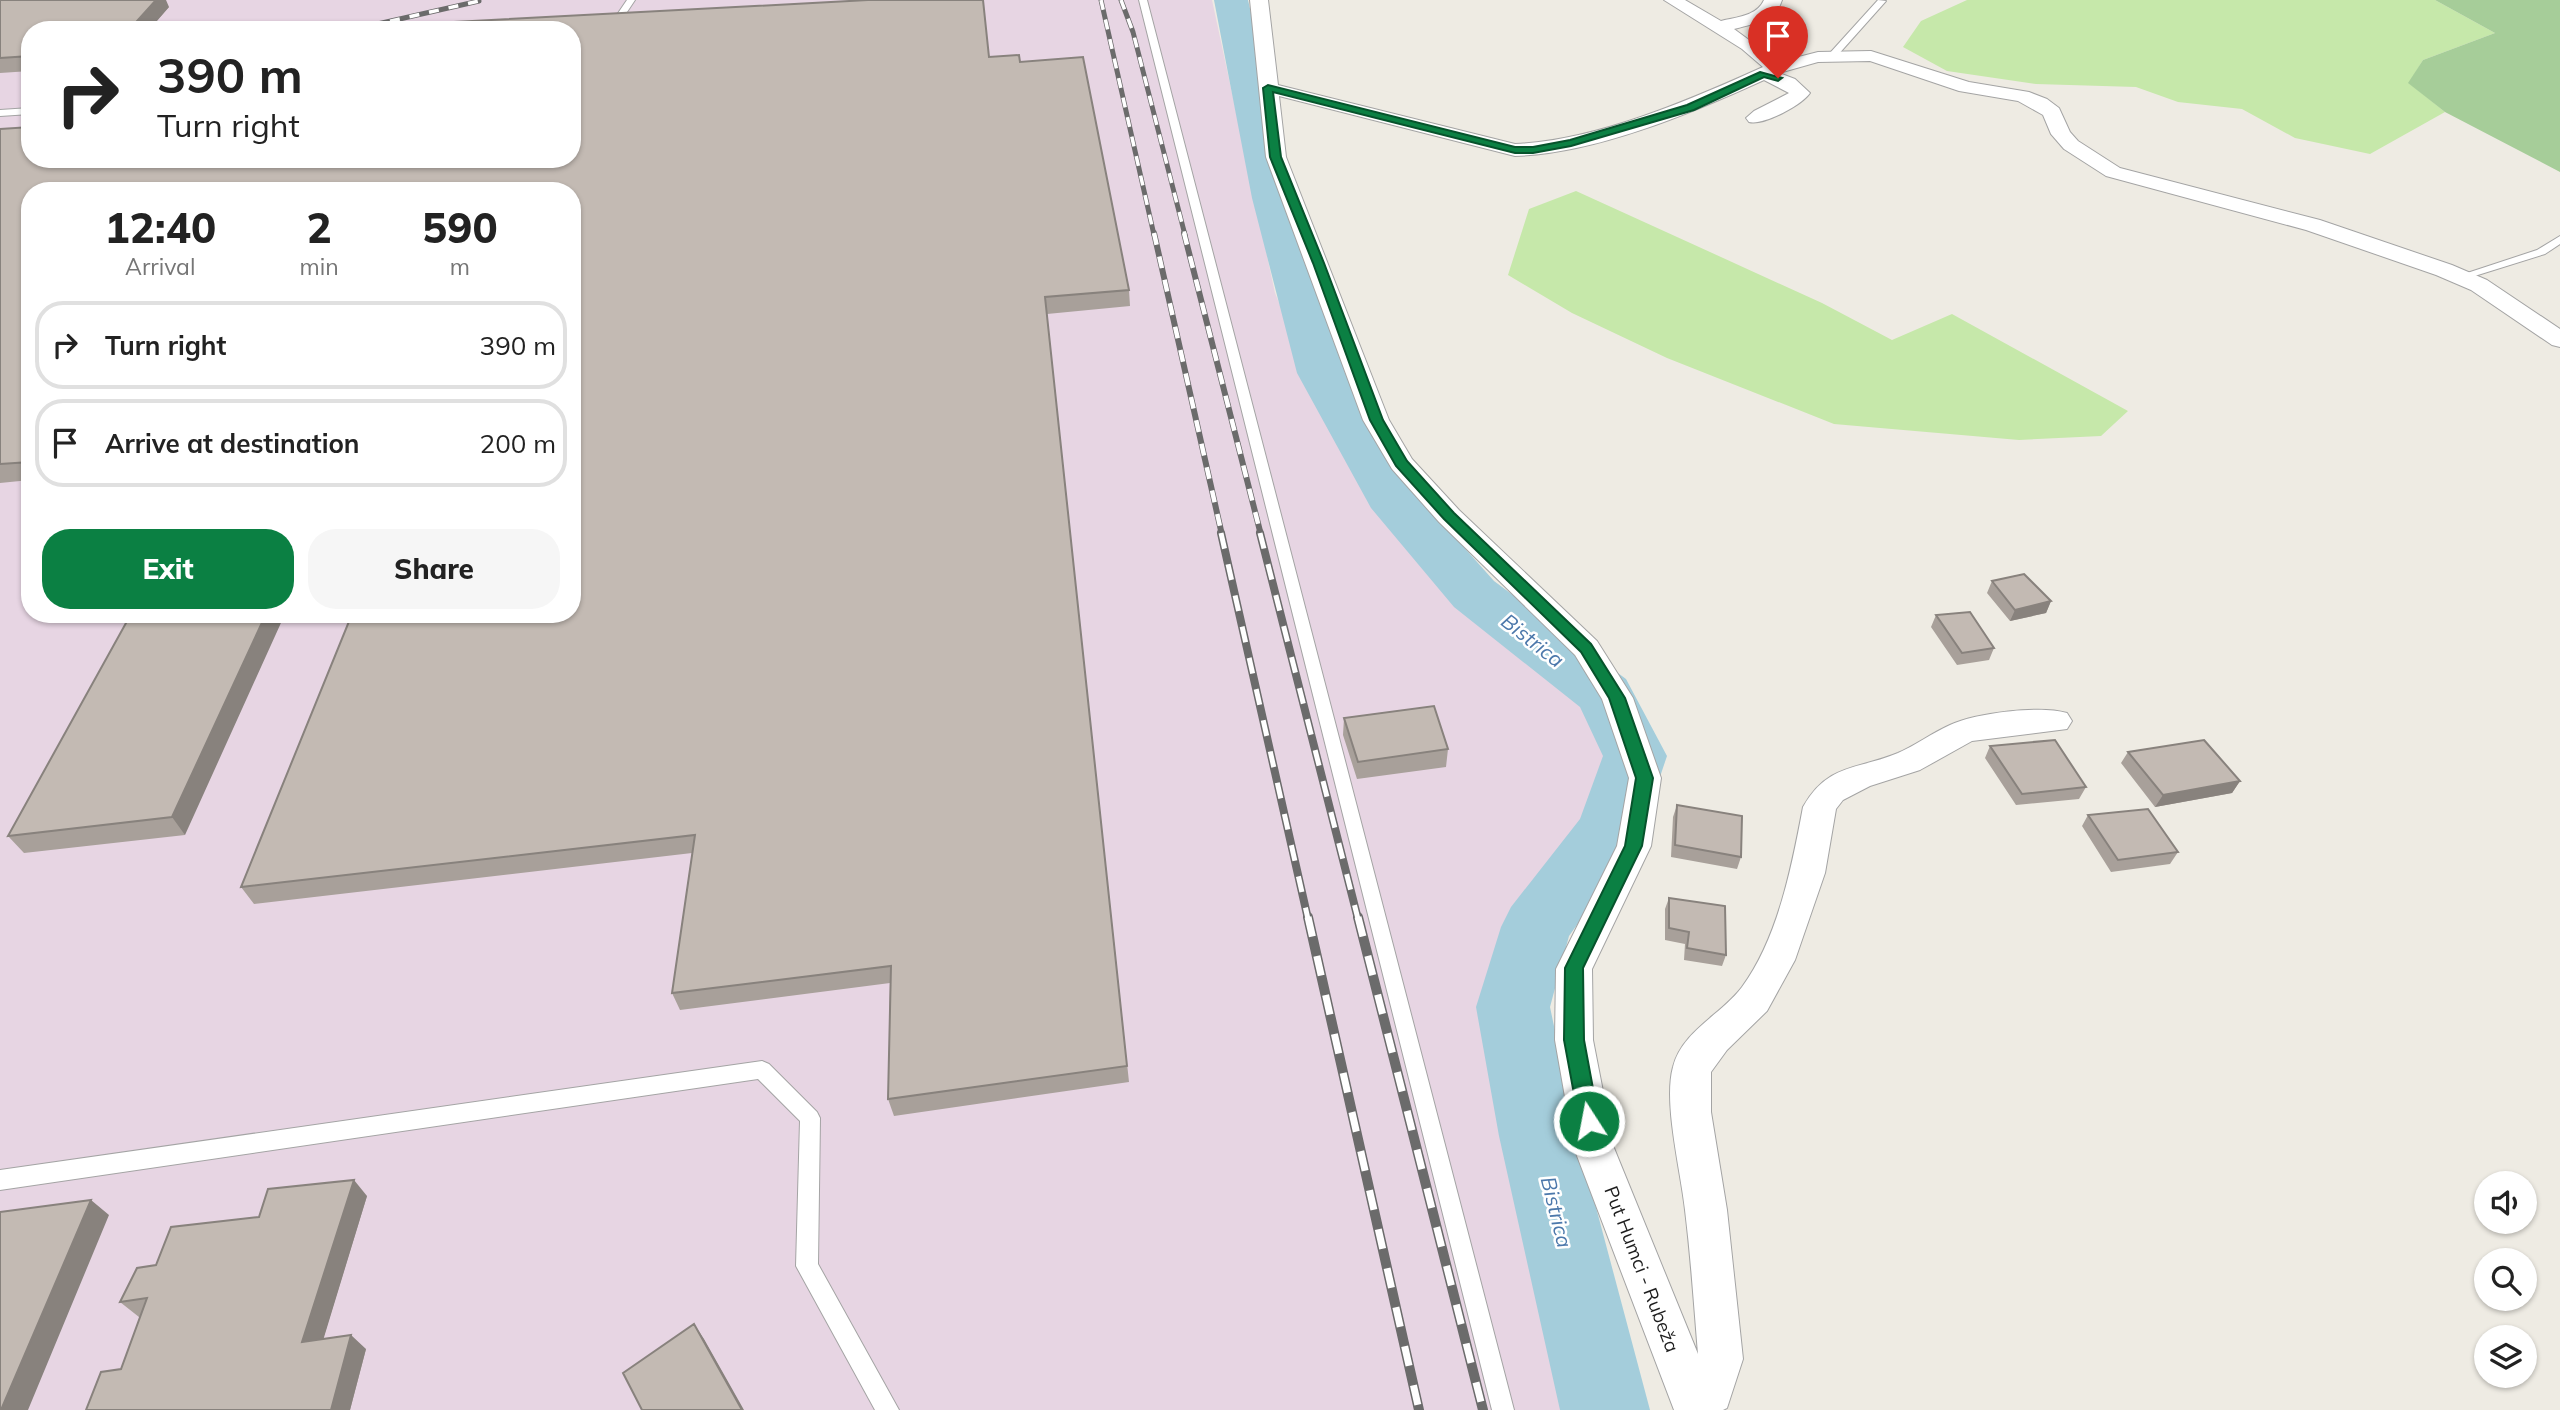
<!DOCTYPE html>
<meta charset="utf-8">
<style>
body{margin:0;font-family:Mulish,sans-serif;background:#f6f6f6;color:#222;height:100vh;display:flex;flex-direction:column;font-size:26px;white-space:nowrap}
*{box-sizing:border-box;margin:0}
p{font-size:23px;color:#767676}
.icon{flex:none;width:38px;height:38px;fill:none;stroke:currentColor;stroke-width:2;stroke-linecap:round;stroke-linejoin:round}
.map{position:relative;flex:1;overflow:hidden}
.panel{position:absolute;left:21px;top:182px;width:560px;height:441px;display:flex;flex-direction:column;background:#fff;border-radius:28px;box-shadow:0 2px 5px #0004}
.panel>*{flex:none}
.hud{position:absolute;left:21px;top:21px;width:560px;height:147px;border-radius:28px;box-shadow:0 2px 5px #0004;background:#fff;color:#222;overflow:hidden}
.fabs{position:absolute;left:2474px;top:1171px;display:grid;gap:14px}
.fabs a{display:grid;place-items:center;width:63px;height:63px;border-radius:50%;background:#fff;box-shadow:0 2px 5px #0004;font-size:35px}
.pin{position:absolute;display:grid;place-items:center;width:60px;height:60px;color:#fff;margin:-72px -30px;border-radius:50% 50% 50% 0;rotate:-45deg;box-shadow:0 0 7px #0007}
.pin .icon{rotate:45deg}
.me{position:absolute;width:77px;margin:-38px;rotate:349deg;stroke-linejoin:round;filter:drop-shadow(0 0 5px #0008)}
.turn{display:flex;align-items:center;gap:24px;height:147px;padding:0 21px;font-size:32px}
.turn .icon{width:91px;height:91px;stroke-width:2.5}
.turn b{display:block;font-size:49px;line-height:60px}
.eta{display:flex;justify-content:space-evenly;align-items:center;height:119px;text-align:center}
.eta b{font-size:42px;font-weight:800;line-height:49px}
.cta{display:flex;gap:14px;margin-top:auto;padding:14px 21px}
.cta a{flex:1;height:80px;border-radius:28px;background:#0b8043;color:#fff;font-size:28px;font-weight:800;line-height:80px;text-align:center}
.cta a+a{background:#f6f6f6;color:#222}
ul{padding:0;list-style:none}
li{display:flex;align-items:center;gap:21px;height:88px;margin:0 14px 10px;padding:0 7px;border:4px solid #e0e0e0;border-radius:28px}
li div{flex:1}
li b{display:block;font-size:26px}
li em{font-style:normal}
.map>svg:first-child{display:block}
.industrial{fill:#e7d5e3;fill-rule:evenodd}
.grass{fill:#c6e8aa}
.forest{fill:#a6cd99}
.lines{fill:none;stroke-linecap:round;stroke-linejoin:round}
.river{fill:#a4cddb;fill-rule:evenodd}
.lane-casing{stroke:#a4a4a4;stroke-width:2}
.street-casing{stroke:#a4a4a4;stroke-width:2}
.lane{fill:#fff;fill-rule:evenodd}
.street{fill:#fff;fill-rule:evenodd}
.rail-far3-casing{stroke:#6b6b6b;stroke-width:5}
.rail-far2-casing{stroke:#6b6b6b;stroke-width:6}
.rail-far1-casing{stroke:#6b6b6b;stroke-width:8}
.rail-casing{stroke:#6b6b6b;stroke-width:10}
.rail-far3{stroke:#fff;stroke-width:3.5;stroke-dasharray:10;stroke-linecap:butt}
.rail-far2{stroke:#fff;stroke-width:4.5;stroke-dasharray:12;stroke-linecap:butt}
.rail-far1{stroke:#fff;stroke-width:5;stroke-dasharray:16;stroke-linecap:butt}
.rail{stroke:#fff;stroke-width:7;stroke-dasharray:20;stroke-linecap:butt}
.wall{fill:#a8a09a}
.shaded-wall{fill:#88827d}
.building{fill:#c3bab3;stroke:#88827d;stroke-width:2}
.route{fill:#0b8043;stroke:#07532c;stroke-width:2}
.labels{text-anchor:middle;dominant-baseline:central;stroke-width:5;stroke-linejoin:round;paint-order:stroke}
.street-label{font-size:19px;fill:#1d1d1d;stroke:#fff}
.water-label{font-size:21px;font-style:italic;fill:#4c78ab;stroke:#fff}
</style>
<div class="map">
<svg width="2560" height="1410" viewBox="0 0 2560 1410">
<rect width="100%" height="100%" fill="#eeebe3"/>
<!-- industrial -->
<path class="industrial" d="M0,0H1212L1275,293L1315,390L1367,492L1465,598L1570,682L1602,724L1612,777L1590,831L1518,901L1493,1006L1583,1410H0ZM30,30H572V159H30ZM30,191H572V614H30Z"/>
<!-- grass -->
<path class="grass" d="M1967,0H2435L2495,33L2423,60L2409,83L2445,112L2370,154L2295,138L2242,109L2178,102L2136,87L2036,84L1947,71L1903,47L1921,21Z
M1576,191L1822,303L1892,340L1952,314L2128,411L2101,436L2019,440L1834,424L1667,358L1572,313L1508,275L1529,209Z"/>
<!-- forest -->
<path class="forest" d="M2435,0H2560V172L2445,112L2408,83L2423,60L2495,33Z"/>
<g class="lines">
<!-- river -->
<path class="river" d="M1214,0H1248L1294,198L1345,373L1412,489L1494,581L1626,679L1667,756L1642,830L1632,848L1569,936L1550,1007L1577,1136L1650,1410H1560L1499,1136L1476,1007L1501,927L1511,907L1580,819L1603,756L1580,707L1454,607L1371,508L1297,373L1252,198Z"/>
<defs>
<path id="lane" d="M627,0H635L619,24H613L612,22Z
M1139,0H1147L1514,1410H1492Z
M1878,0L1886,1L1836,57H1830V53Z
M30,108V114L0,116V110Z
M2560,236V244L2545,254L2465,279L2455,277L2537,250Z
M762,1061L769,1064L817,1112L820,1118L818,1264L899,1410H875L796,1266L800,1121L758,1079L0,1190V1170Z"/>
<path id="street" d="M1250,0H1268L1278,85L1515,144C1595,141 1690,100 1763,67L1742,49L1664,0H1685L1721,21C1737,17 1757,16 1764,0H1782C1776,21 1752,24 1734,29L1779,62L1818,52L1871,51L1969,82L2029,92L2047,99L2059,108L2070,132L2078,141L2120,168L2320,220L2452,265L2487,280L2560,329V347L2552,345L2471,290L2436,275L2306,230L2106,176L2064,149L2051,134L2043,115L2018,101L1959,91L1870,61L1818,62L1779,73L1795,79L1810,93C1802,105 1763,126 1749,122L1746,118L1754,111L1789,93L1764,80C1692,113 1594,154 1515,156L1279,96L1286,157L1389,420L1412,459L1459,510L1597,641L1633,698L1661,778L1651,846L1592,969L1593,1040L1614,1148L1698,1354C1694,1306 1691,1258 1685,1210C1681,1172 1663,1103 1673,1067C1682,1031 1721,1015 1742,987C1778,938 1792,866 1803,807C1828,763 1857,770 1898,753C1916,745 1932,733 1950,725C1976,713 2040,705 2067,713L2072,721L2067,729L1972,741L1920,770L1870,786L1843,800L1836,809L1825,873L1795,960L1767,1011L1727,1050L1711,1072V1112L1727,1210L1743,1359L1727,1408L1723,1410H1674L1574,1148L1555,1040L1556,969L1617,846L1629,778L1602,699L1575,655L1439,522L1392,469L1363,420L1266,157Z"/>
</defs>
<!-- lane casing -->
<use href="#lane" class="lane-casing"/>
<!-- street casing -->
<use href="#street" class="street-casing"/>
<!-- lane -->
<use href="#lane" class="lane"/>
<!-- street -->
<use href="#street" class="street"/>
<defs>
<path id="rail-far3" d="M1101,0L1154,235
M1121,0L1133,32L1185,235
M351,30L479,1"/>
<path id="rail-far2" d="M1154,233L1222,535
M1184,233L1261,535"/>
<path id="rail-far1" d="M1221,533L1308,919
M1260,533L1358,919"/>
<path id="rail" d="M1308,917L1419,1410
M1358,917L1483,1410"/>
</defs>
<!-- rail-far3 casing -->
<use href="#rail-far3" class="rail-far3-casing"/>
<!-- rail-far2 casing -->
<use href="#rail-far2" class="rail-far2-casing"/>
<!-- rail-far1 casing -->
<use href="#rail-far1" class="rail-far1-casing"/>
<!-- rail casing -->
<use href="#rail" class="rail-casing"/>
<!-- rail-far3 -->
<use href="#rail-far3" class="rail-far3"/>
<!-- rail-far2 -->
<use href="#rail-far2" class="rail-far2"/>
<!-- rail-far1 -->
<use href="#rail-far1" class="rail-far1"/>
<!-- rail -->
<use href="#rail" class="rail"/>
</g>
<!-- wall -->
<path class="wall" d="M0,0L169,7L149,30H30V71L0,73Z
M990,57L1020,62L1129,290L1130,306L1047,314L1129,1082L894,1116L888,1099L890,983L680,1010L672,993L692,853L254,904L241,887L572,191H30V480L0,483V129L30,159Z
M1992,581L2051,601L2046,613L2010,621L1987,593Z
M131,614L185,835L24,853L8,836Z
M1936,615L1994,648L1989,660L1957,665L1931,627Z
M1344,718L1448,749L1446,767L1357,779L1343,735Z
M1990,746L2086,787L2079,799L2016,805L1985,758Z
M2128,752L2240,781L2232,793L2155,807L2121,763Z
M1677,805L1741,857L1737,869L1671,857L1673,817Z
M2088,815L2178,852L2170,864L2111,872L2082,826Z
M1669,898L1726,955L1722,966L1684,960L1685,944L1665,940V909Z
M367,1196L323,1339L366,1349L350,1410H86L121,1369L141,1317H139L120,1302L156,1265L259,1217Z"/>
<!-- shaded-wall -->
<path class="shaded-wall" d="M156,0H166L169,7L149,30H129Z
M2051,601L2046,613L2010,621L2015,610Z
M266,614H285L185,835L172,817Z
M2240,781L2232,793L2155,807L2163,795Z
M354,1180L367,1196L318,1357L302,1342Z
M91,1200L109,1215L28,1410H1Z
M694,1324L704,1339L744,1410H742Z
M351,1335L366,1349L350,1410H331Z"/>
<!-- building -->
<path class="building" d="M0,0H156L129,30H30V56L0,58Z
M868,0H983L989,57L1019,55L1020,62L1083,57L1129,290L1045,297L1127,1066L888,1099L891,966L672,993L695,835L241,887L352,614H572V191H30V462L0,464V129L30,127V159H572V30H303Z
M2024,574L2051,601L2015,610L1992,581Z
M1970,612L1994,648L1962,653L1936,615Z
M131,614H266L172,817L8,836Z
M1434,706L1448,749L1358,762L1344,718Z
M2055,740L2086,787L2022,794L1990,746Z
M2204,740L2240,781L2163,795L2128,752Z
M1677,805L1742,816L1741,857L1675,845Z
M2148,809L2178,852L2118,860L2088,815Z
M1669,898L1725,906L1726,955L1687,948L1689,932L1669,928Z
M354,1180L302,1342L351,1335L331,1410H86L101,1372L121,1369L147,1298L120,1302L137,1268L156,1265L171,1227L259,1217L268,1189Z
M91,1200L1,1410H0V1212Z
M694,1324L742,1410H642L623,1373Z"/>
<!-- route -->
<path class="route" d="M1760,72L1782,78L1778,81L1764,77L1694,110L1571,146L1533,153H1515L1273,92L1281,157L1324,263L1383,420L1407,461L1454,513L1591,644L1625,698L1653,778L1642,846L1583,968L1584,1040L1599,1121L1596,1128L1589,1130L1582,1128L1579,1121L1564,1040L1565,968L1625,846L1636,778L1609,698L1581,652L1444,519L1396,466L1370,420L1313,263L1270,157L1263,88L1268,85L1515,147H1533L1570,140L1687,105Z"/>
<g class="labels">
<!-- street labels -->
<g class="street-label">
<text transform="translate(1642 1269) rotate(69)">Put Humci - Rubeža</text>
</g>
<!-- water labels -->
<g class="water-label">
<text transform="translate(1533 640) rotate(38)">Bistrica</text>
<text transform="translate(1557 1212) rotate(76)">Bistrica</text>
</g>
</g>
</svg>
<div class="fabs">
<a><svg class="icon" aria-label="sound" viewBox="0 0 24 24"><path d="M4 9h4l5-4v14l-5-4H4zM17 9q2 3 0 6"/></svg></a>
<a><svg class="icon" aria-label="search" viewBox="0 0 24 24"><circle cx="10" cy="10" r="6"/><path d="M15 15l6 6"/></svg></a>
<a><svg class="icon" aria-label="layers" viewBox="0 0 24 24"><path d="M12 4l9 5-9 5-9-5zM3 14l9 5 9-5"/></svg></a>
</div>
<div class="pin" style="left:1778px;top:78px;background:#d93025"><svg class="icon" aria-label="arrive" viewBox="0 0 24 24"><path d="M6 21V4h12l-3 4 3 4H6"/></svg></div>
<svg class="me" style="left:1589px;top:1121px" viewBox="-20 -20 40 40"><circle r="17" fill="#0b8043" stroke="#fff" stroke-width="3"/><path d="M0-11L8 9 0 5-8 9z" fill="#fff"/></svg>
<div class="hud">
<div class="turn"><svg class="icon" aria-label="right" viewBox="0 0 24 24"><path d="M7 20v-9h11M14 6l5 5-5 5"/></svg><div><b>390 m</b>Turn right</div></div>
</div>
<section class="panel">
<div class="eta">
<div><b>12:40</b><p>Arrival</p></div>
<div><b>2</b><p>min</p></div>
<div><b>590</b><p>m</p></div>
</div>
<ul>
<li><svg class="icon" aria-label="right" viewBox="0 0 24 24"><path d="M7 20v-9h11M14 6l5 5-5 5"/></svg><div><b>Turn right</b></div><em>390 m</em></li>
<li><svg class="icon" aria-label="arrive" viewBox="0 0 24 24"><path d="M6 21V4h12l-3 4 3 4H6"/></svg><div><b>Arrive at destination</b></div><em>200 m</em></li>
</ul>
<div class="cta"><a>Exit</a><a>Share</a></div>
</section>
</div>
